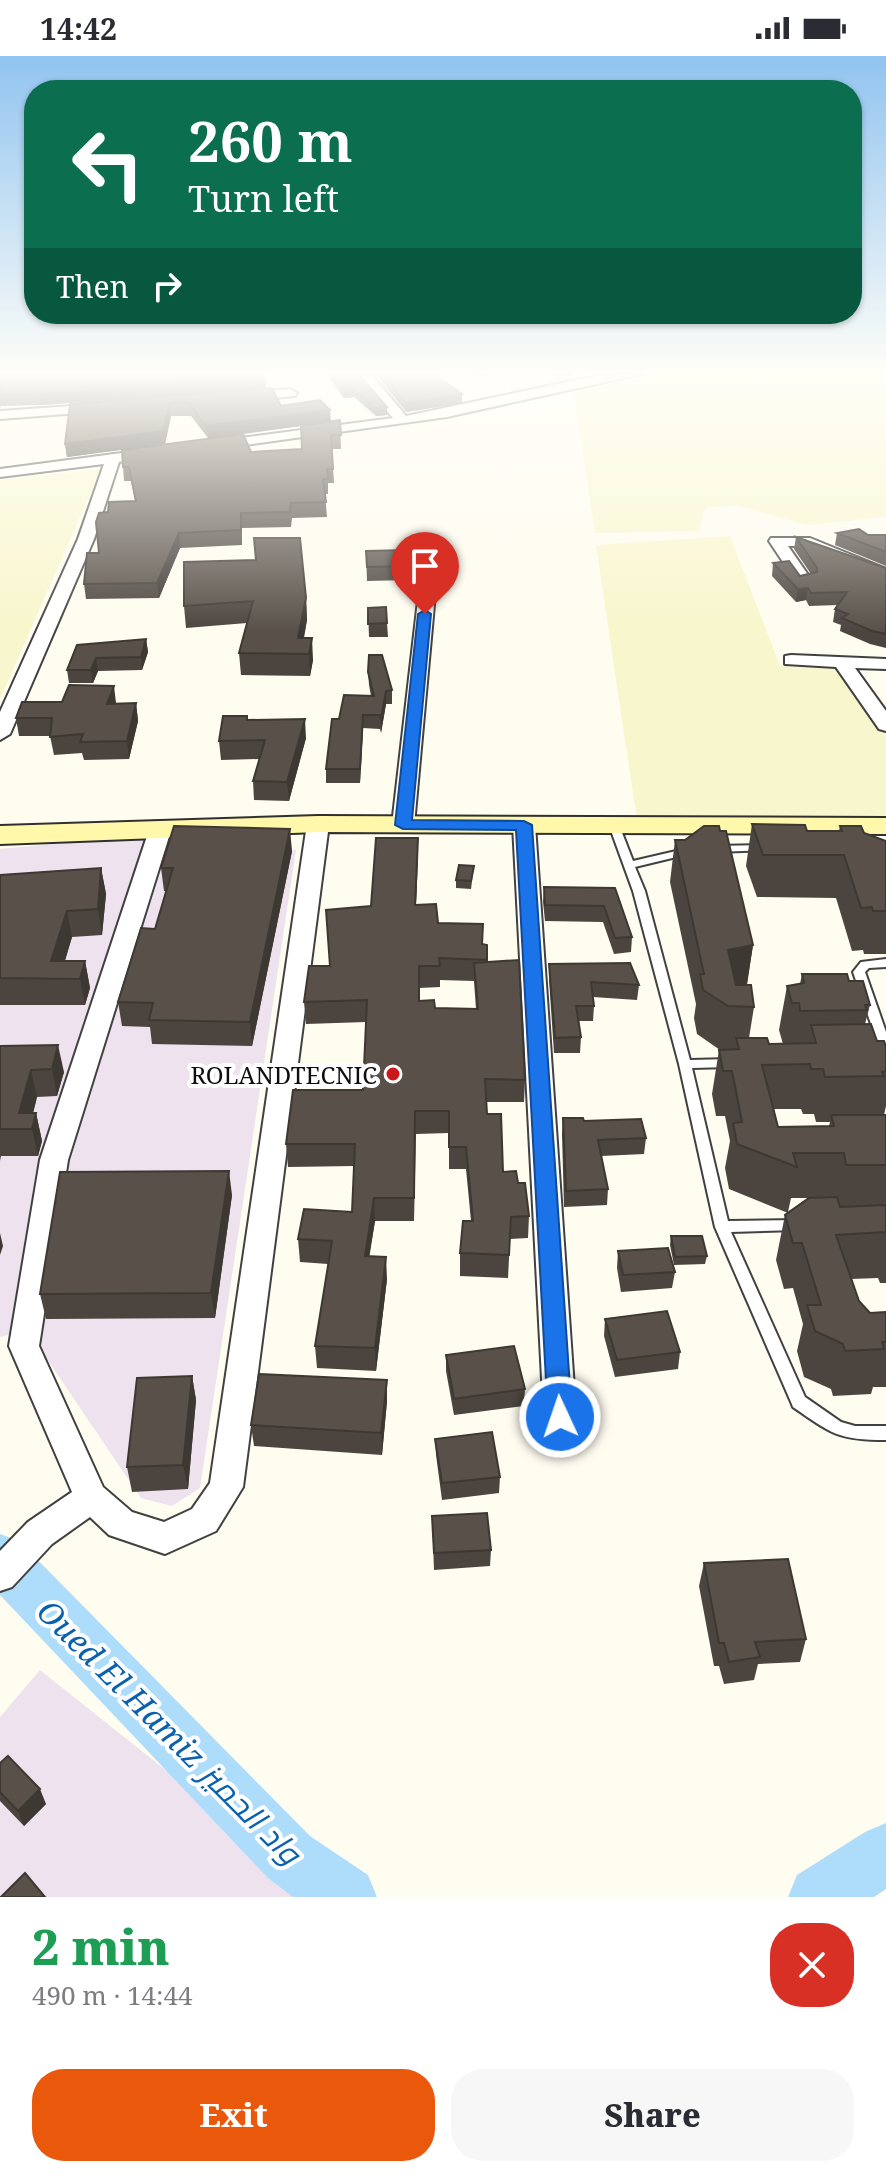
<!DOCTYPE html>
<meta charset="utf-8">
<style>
body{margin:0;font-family:"Noto Serif",Cairo,serif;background:#f7f7f7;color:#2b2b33;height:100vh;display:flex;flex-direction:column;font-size:30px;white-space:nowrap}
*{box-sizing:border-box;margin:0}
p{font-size:26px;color:#7c7c81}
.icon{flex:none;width:44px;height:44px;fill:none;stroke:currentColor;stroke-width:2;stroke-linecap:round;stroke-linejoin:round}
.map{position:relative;height:1841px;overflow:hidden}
.details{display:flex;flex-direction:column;background:#fff;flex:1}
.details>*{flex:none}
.hud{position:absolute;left:24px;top:24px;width:838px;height:244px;border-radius:32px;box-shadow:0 2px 6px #0004;background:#0b6e4f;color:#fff;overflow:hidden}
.pin{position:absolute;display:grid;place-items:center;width:68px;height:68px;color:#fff;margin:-82px -34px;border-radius:50% 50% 50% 0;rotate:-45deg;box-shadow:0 0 8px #0007}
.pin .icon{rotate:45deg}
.me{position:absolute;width:88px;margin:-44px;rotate:357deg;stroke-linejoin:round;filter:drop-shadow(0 0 6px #0008)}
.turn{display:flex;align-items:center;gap:28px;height:168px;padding:0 32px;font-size:36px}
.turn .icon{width:104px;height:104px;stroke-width:2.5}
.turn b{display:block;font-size:56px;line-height:68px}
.then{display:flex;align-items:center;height:76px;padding:0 32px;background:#0003;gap:16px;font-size:30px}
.round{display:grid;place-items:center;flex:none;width:84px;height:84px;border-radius:32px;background:#f7f7f7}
.headline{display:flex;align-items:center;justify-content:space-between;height:136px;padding:0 32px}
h1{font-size:48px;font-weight:800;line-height:60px;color:#1e9e55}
.primary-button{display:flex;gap:16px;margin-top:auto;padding:16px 32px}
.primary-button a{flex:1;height:92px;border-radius:32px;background:#ea580c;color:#fff;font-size:32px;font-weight:800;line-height:92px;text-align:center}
.primary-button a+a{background:#f7f7f7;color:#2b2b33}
.status{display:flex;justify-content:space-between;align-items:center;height:56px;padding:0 40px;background:#fff;direction:ltr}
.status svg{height:22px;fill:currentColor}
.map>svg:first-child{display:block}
.industrial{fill:#ede2ee}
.farmland{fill:#f8f6cc}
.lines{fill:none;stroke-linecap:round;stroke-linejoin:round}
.stream{stroke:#2d90db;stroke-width:4}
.river{fill:#aeddfc;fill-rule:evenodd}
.service-casing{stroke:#414141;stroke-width:4}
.minor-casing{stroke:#414141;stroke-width:4}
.secondary-casing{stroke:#303030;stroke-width:4}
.service{fill:#fff;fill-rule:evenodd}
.minor{fill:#fff;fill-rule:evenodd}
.secondary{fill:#fff8ab;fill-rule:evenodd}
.wall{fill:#4c453f;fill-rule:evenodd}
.shaded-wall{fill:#3e3833}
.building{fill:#585049;stroke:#3e3833;stroke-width:2}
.route{fill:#1a73e8;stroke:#114b97;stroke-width:2}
.poi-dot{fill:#cd171a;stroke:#fff;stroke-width:3}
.labels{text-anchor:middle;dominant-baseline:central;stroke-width:8;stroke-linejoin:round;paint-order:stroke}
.poi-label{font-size:24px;fill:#0e0e0e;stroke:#fff;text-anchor:end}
.near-water-label{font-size:32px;font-style:italic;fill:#0a61ae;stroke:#fff}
</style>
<div class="status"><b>14:42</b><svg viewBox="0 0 49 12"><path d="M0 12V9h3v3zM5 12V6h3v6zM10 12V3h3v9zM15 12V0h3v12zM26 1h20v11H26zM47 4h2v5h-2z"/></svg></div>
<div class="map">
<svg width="886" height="1841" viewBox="0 0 886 1841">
<rect width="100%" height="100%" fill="#fffcf0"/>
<!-- industrial -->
<path class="industrial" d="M179,776L176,801L296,794L200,1432L172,1450L141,1442L28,1275L0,1281V793Z
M40,1614L325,1841H0V1661Z"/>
<!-- farmland -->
<path class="farmland" d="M660,318H886V461L808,469L736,449L705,452L699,475L595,477L573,330Z
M101,413L0,643V424Z
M730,480L780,610L839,612L886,679V760L637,764L596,489Z"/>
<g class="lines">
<!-- stream -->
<path class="stream" d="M479,318H484
M554,318H571"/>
<!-- river -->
<path class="river" d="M0,1478L19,1485L310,1780L368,1819L377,1841H293L268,1822L0,1539Z
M886,1767V1833L874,1841H788L797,1819L865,1776Z"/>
<defs>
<path id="service" d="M614,766L619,769L633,805L689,792L694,795L693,797L635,811L645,835L690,1004L731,1003L737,1007L731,1011L692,1012L728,1165L799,1164L804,1165L806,1169L804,1173L799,1174L731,1176L805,1341L841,1366L855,1370H886V1384C838,1384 832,1378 793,1351L791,1346L715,1171L679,1008L633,835L609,769Z
M764,789L769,792L768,794L715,796L710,793L715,790Z
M886,903V911L869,912L865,916L886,976V998L880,994L853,916L861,906Z"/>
<path id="minor" d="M342,318L373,320L406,360L595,320L642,318L447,361L217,393L210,389L217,385L393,362L363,326Z
M290,333L297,337L295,340L245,345L238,341L245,337Z
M100,348L105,349V355L0,363V355Z
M152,393L159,397L157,400L119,406L94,483L10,678L0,684V656L78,483L104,408L0,421V413Z
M771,482H810L886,513V524L802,490H788L813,526L805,531L799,530L769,485Z
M428,522L436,527L414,769L403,775L392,769L420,527Z
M791,599L886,603V613L855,612L886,655V675L879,673L836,611L785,608V600Z
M318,762L329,768L243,1431L216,1475L165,1498L109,1479L90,1461L52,1488L12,1531L0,1535V1495L28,1466L72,1436L9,1290L40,1104L150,771L161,765L172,771L68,1104L39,1290L103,1431L132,1456L164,1466L192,1453L210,1427L307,768Z
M524,763L535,769L576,1361L571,1371L560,1375L549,1371L544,1361L513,769Z"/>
<path id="secondary" d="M318,760L886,762V778L318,776L0,788V770Z"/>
</defs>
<!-- service casing -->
<use href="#service" class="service-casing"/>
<!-- minor casing -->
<use href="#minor" class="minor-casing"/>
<!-- secondary casing -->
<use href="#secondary" class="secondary-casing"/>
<!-- service -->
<use href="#service" class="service"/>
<!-- minor -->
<use href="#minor" class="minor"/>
<!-- secondary -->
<use href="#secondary" class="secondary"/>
</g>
<!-- wall -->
<path class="wall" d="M0,318L265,321L266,332L41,349L1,350L0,352Z
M326,318H352L387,351V359L376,360L354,341L344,342Z
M376,318H434L462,338V347L406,356Z
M272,332L281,350L331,366L340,364L341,393H332L334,427H328V438H325L327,461L292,462L291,471L242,472V489L180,492L159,542L86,543L84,528L99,497L108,456L135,445L131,425H124L123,411L208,382L191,360H171L165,388L67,401L65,388L70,348ZM301,370L302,393L251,396L243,378Z
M837,477L868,479H886V510L835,489Z
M796,481L886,512V592L870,588L840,575L841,569L833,566L835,553L838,549L809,550L806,544L796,546L772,520L773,507L800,520L811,518L794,493Z
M366,495L409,510V524L367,525Z
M256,504L306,542L307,564L304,582L313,604L310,620L241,619L239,597L247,567L186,572L184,550Z
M368,552L387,567L388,581H369Z
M146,583L148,596L142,614L98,615L93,627H69L67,614L77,589Z
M368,616L392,634V648H386L381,677L380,673L363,672L360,727H326V713L339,663L371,640L369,629Z
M136,647L138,665L129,703L84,704L82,697L54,699L50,680H19L16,662L116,648Z
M247,660L248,664L306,682L289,745L254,744L253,725L259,703L221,704L219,685Z
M752,768L807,775H839L840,770L886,785V898H864L863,894L852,895L836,842L757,841L746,810Z
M418,782L416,848L438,867L483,868V888L487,906L525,1024L524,1046H486L487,1058L503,1116L518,1127L529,1160L528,1182L510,1183L508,1222L460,1220V1197L471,1165L466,1113H449V1077L416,1078L414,1165H375L369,1200L387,1223L376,1315L317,1312L315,1290L328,1208L300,1206L298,1183L352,1156L354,1110L288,1111L286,1088L363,1034L366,966L306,968L304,946ZM440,924L474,925L476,953L435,952L419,945V932L440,931Z
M675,784L753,889L747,929L754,951L749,982L769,988H783L779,974L787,930L800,928L802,918L849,925L870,949L865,968L877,985L886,991V1050L884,1059H886V1227H880L878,1222L851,1223L859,1245L870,1257L886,1256V1331H873L871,1338L833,1340L831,1333L804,1321L797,1295L803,1268L793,1232L784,1233L776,1204L785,1159L788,1157L729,1133L725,1112L730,1085L725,1060H716L712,1038L719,994H720L697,978L694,962L696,948L670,826ZM774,1053H801L803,1058H814L816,1066H830L829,1070L778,1071ZM791,1142H808L788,1156Z
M292,795L252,990L152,988L150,971L122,970L118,946L155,873L166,835H164L161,812Z
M474,810L471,833L456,832V824Z
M101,812L106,838L102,879L72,881L65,905H85L90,932L85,949H0V819Z
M544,831L615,832L632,881L631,896L614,898L603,866L545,865L543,846Z
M549,908L639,929L637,944L593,941L594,950L593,965H579L581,981L580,997H554L549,923Z
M0,990L64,1016L57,1040L37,1041L33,1057H36L42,1085L38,1100H1L0,1105Z
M563,1062L584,1065L646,1082L644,1098L601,1100L608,1133L607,1149L564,1151L562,1078Z
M232,1139L215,1262L46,1263L40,1238Z
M671,1180L707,1200L705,1208L674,1209L670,1189Z
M618,1195L675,1216L672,1232L621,1236L617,1212Z
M605,1263L680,1296L678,1313L615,1321L604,1280Z
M446,1299L525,1333L524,1350L454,1359L446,1315Z
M192,1320L196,1344L188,1433L132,1436L127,1411Z
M387,1324V1345L382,1399L254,1390L251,1369Z
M435,1383L500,1421L499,1437L442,1444L436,1399Z
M432,1460L491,1494L490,1510L434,1514Z
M704,1507L806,1583L800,1606L758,1608L754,1624L724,1628L719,1610H714L699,1530Z
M0,1707L46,1748L24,1770L0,1745Z"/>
<!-- shaded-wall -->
<path class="shaded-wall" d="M265,321L266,332L41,349L40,338Z
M354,333V341L344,342L343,334Z
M462,338V347L406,356V347Z
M170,347L171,360L165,388L67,401L65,388Z
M387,351V359L376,360L375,352Z
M330,354L331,366L208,382L206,370Z
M179,477L180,492L159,542L157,527Z
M808,532L806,544L796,546L798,533Z
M306,542L307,564L300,598L298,582Z
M312,582L313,604L310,620L309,598Z
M146,583L148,596L142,614L141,601Z
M96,602L98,615L93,627L91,614Z
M114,630L116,647L110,666L107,648Z
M386,635V648L381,677V663Z
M136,647L138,665L129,703L127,685Z
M363,659V672L360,727V713Z
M305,663L306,682L289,745L287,726Z
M290,773L292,795L252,990L250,966Z
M418,782V803L415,870V849Z
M101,812L106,838L102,879L98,853Z
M67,855L72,881L59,923L51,905Z
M753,889L746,933L722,937L728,894Z
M85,905L90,932L85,949L80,923Z
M58,989L64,1016L57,1040L52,1013Z
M31,1014L37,1041L29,1073L19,1057Z
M36,1057L42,1085L38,1100L32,1073Z
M229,1115L232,1139L215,1262L211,1237Z
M374,1142L375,1165L366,1222L365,1200Z
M0,1177L3,1190L0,1199Z
M386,1201L387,1223L376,1315L375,1292Z
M192,1320L196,1344L188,1433L183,1409Z
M387,1324V1345L382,1399L381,1377Z
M40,1733L46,1748L24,1770L18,1755Z"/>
<!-- building -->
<path class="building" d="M0,318H263L265,321L40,338L0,339Z
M331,318H352L361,321L387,351L375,352L354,333L343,334Z
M382,318H434L462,338L406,347Z
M272,332L281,350L320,344L330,354L206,370L189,347H170L163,375L65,388L70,348Z
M340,364L341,379H331L333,413H327L328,423H323L326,446L291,447L290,456L241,457V474L179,477L157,527L84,528L87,497H99L96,466L99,457L108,456L109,446L136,445L129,411H123L122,394L243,378L251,396L302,393L301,370Z
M859,473L868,479H886V496L837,477Z
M796,481L886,512V578L872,575L842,562L848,558L835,553L847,536L811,537L808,532L798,533L773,507L789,505L800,520L817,516V512Z
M254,482H300L306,542L298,582H312L309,598L239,597L253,545L184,550V506L256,504Z
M407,494L409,510L367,511L366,495Z
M386,551L387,567L368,568V552Z
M146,583L141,601L96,602L91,614H67L77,589Z
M369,599H382L392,634L386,635L381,663L380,659H363L360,713H326L332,663H339L344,639L374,640L368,616Z
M69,629L114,630L107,648L136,647L127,685L80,686L83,678L50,681L52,662H16L22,646H62Z
M223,660H247V664L305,663L287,726L253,725L265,684L219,685Z
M752,768L805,769L807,775H842L840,770H861L864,777L886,785V855H873L872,851L861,852L844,799H763Z
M174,770L290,773L250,966L149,964L153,947L118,946L141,872L155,873L173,812H161Z
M704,770H719L720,775H726L753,889L728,894L736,929H751L754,951L728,950L703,934L700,918H704L675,784H685Z
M376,782H418L415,849L436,848L438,867L483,868L482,888L487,889V904L439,902L440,910H419V945L434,944L435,952L478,953L474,907L519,904L525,1024L485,1023L487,1058H501L503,1116L516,1115L518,1127H525L529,1160L511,1161L509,1199L460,1197L463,1165H473L466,1091H449V1055H415L414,1142H374L365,1200L386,1201L375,1292L315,1290L332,1185L298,1183L304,1153L352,1156L355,1088H286L293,1034H363L367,944L304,946L309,910H330L326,854L371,850Z
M459,809L474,810L471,825L456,824Z
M101,812L98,853L67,855L51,905H85L80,923L0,922V819Z
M544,831L615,832L632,881L615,882L604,850L545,849Z
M630,907L639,929L591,926L594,950H576L581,981L555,982L549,908Z
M802,918H847L849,925H863L870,949H865L867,954L800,955L799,947H792L787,930L804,927Z
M871,968L877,985H884L886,991V1015L882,1016L884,1020L825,1021L823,1013H811L810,1008L762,1009L778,1071L834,1070L831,1059H886V1109H846L844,1097H793L797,1111L737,1088L733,1067L742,1066L732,1015H723L719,994L739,993L736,982H767L769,988L816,987L811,969Z
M58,989L52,1013L31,1014L19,1057H36L32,1073H0V990Z
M563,1062H583L584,1065L641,1063L646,1082L598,1084L608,1133L566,1135Z
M229,1115L211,1237L40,1238L60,1116Z
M837,1141L840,1151L886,1149V1176L836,1179L859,1245L870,1257L886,1256V1286H882L884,1293L845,1295L843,1288L815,1275L807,1249H821L802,1187H793L785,1159L809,1142Z
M671,1180H702L707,1200L675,1201Z
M668,1192L675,1216L623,1219L618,1195Z
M667,1255L680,1296L617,1304L605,1263Z
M514,1290L525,1333L454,1343L446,1299Z
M259,1318L387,1324L381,1377L251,1369Z
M192,1320L183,1409L127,1411L137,1322Z
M492,1376L500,1421L442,1427L435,1383Z
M487,1457L491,1494L434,1497L432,1460Z
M788,1503L806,1583L755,1586L760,1601L729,1606L724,1587H719L704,1507Z
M8,1700L40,1733L18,1755L0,1736V1707Z
M25,1817L45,1841H1Z"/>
<!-- sky -->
<linearGradient id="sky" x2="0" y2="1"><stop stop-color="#91c4f0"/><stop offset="0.55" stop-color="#fffef8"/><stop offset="1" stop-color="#fffef8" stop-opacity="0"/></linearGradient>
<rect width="886" height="576" fill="url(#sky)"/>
<!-- route -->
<path class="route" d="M425,554L431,558L412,764L524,765L532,769L572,1361L569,1368L560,1371L551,1368L548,1361L516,774L403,773L395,769L418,558Z"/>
<!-- markers -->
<circle class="poi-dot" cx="393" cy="1018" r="8"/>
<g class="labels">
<!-- poi labels -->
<g class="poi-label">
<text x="377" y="1018">ROLANDTECNIC</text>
</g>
<!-- near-water labels -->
<g class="near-water-label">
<text transform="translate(170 1675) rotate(45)">Oued El Hamiz واد الحميز</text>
</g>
</g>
</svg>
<div class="pin" style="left:425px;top:558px;background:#d93025"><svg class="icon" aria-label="arrive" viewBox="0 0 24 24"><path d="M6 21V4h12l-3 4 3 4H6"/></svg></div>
<svg class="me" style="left:560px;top:1361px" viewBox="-20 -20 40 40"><circle r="17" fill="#1a73e8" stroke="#fff" stroke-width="3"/><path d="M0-11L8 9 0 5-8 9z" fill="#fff"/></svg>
<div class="hud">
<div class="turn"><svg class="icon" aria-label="left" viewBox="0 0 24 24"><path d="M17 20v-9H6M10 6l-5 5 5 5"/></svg><div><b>260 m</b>Turn left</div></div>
<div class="then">Then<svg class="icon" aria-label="right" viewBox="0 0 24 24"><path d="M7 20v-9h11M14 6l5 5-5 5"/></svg></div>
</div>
</div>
<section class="details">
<div class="headline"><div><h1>2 min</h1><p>490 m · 14:44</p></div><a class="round" style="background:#d93025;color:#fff"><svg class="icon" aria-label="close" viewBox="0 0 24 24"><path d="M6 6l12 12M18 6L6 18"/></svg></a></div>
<div class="primary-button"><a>Exit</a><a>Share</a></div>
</section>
